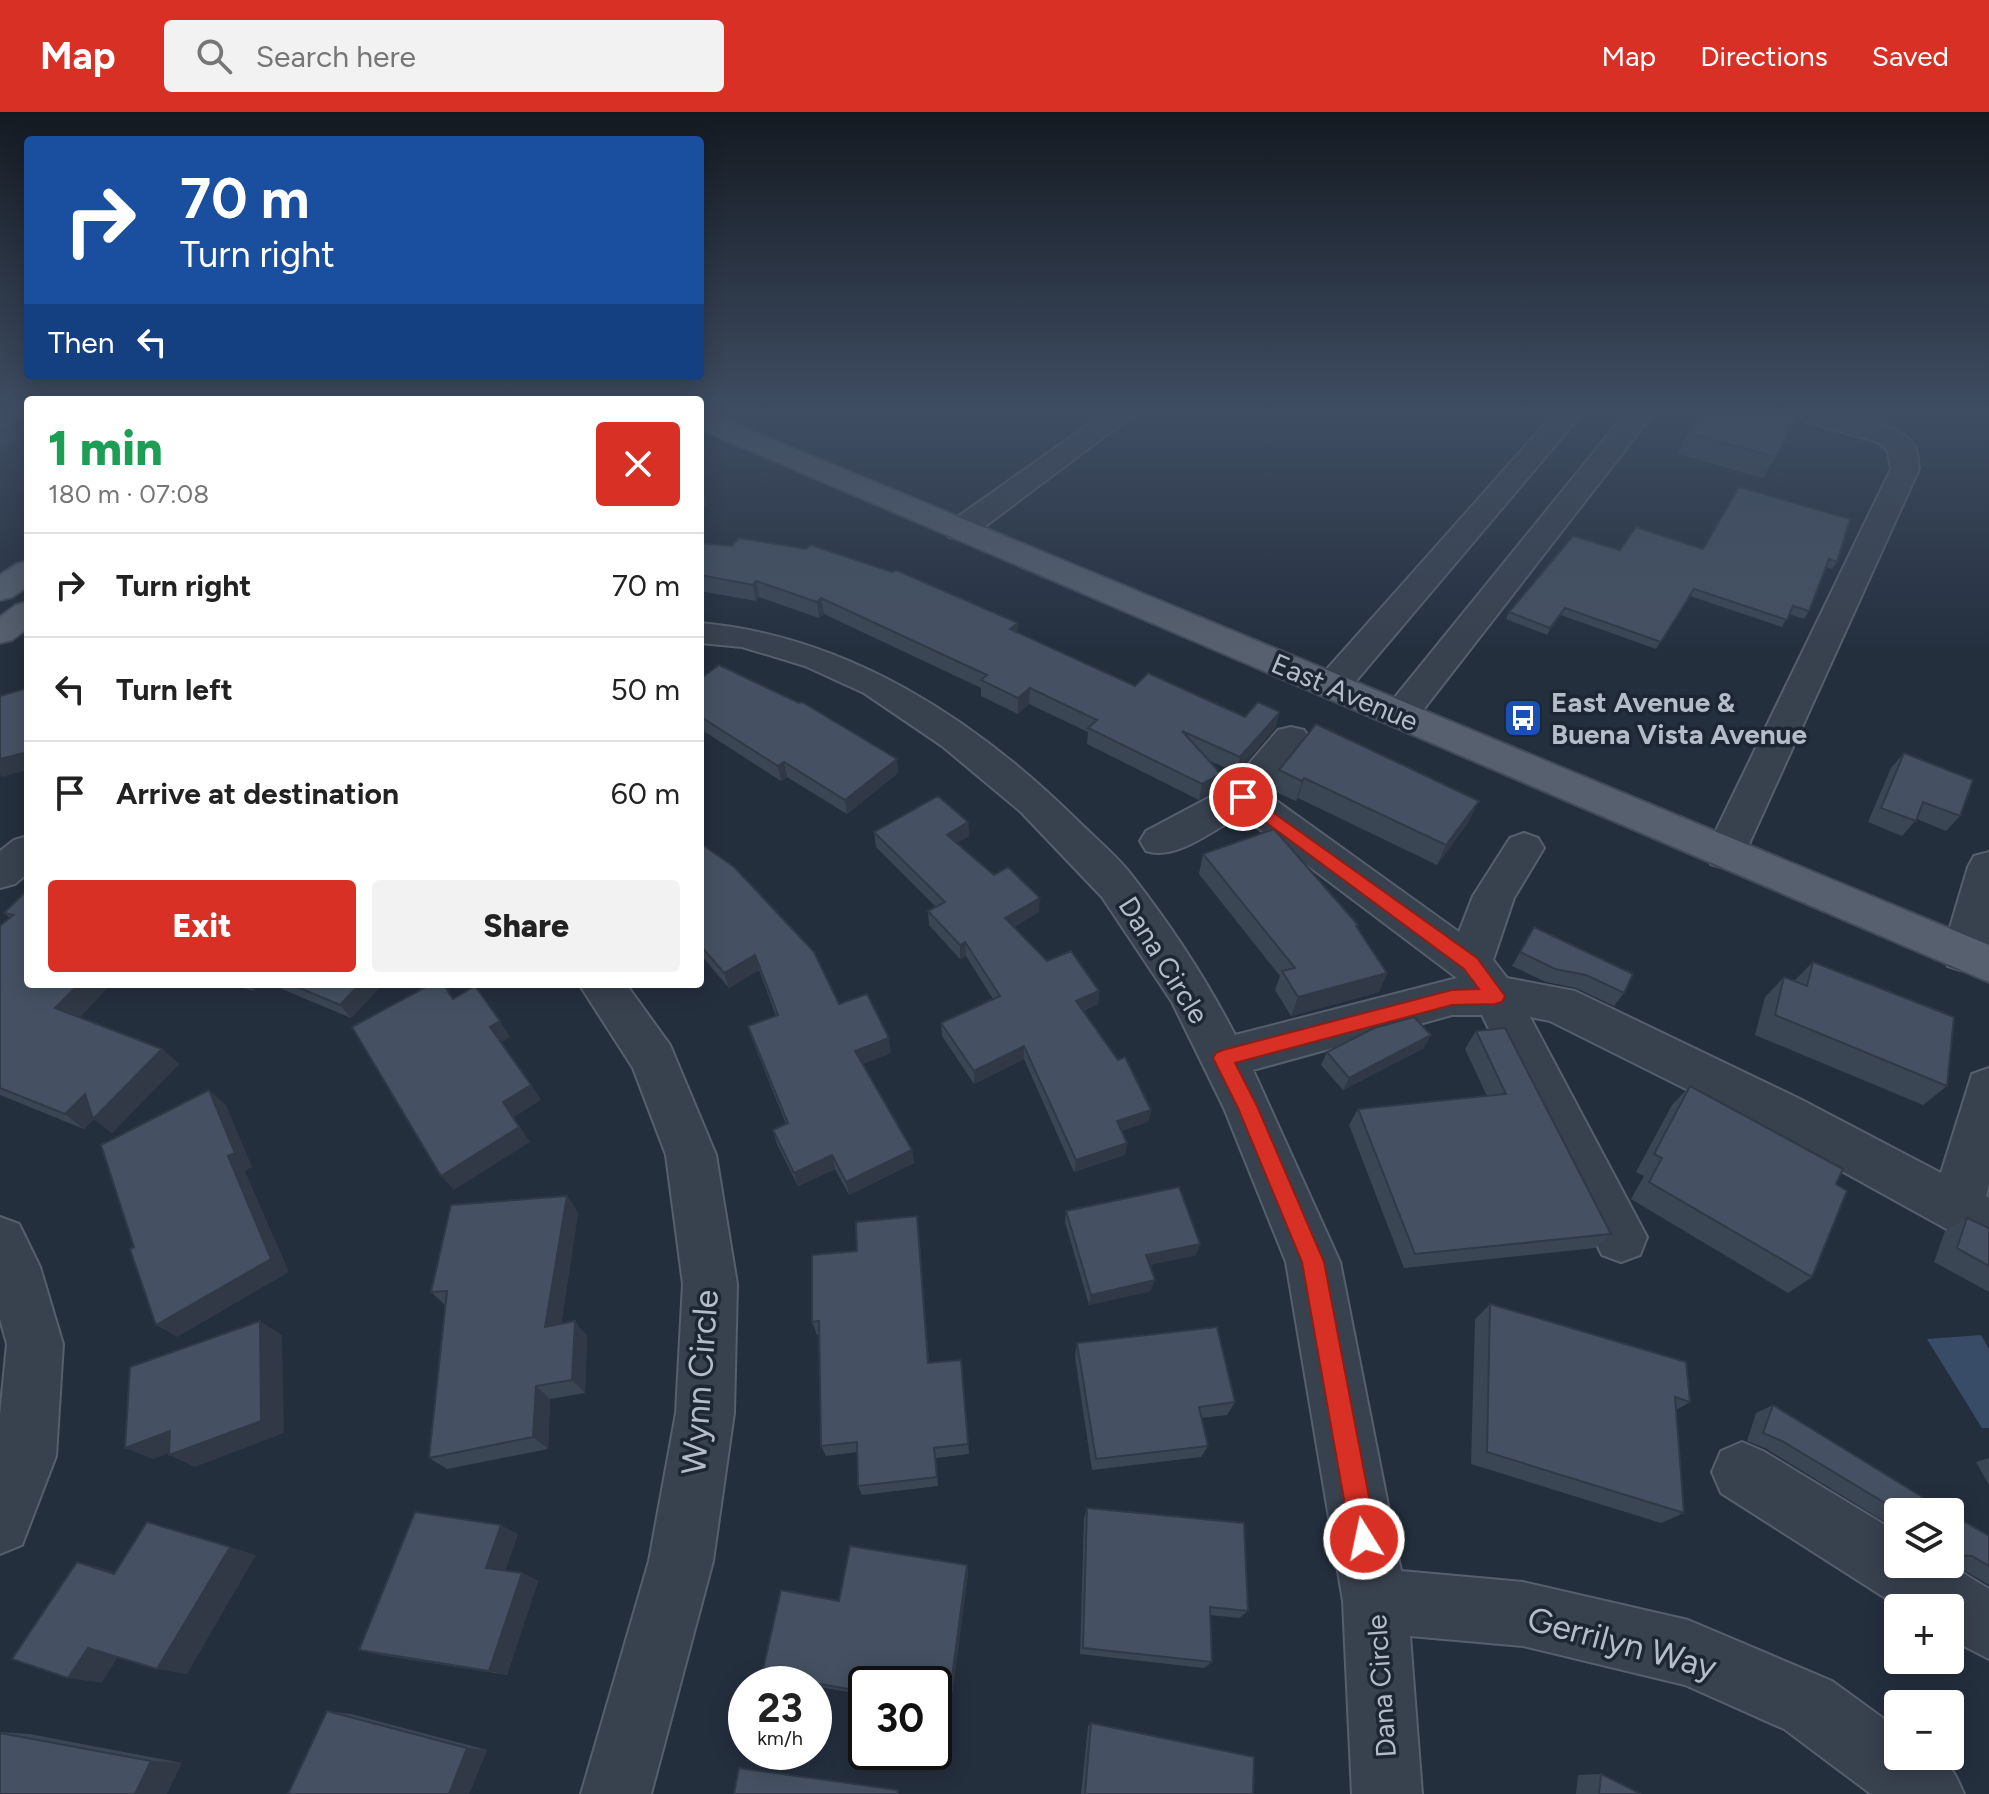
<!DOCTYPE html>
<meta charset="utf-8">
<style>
body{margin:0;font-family:Figtree,sans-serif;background:#f2f2f2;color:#222;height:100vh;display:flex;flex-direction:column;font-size:30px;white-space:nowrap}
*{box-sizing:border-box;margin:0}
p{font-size:26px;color:#767676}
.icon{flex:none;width:44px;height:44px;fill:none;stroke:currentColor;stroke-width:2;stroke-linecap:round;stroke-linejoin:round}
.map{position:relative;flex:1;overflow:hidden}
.drawer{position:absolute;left:24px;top:284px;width:680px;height:592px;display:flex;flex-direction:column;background:#fff;border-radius:8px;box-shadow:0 4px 20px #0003}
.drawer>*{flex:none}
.hud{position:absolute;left:24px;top:24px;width:680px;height:244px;border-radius:8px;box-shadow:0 4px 20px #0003;background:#1a4fa0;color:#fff;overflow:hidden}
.fabs{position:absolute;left:1884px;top:1386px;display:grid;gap:16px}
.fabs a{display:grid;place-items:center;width:80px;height:80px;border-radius:8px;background:#fff;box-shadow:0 4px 20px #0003;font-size:40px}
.speed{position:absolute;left:728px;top:1554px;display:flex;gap:16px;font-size:40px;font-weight:700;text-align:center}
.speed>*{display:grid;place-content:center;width:104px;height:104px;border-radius:50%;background:#fff;box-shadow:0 4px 20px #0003;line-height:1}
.speed small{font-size:20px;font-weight:400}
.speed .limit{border:4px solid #111;border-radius:12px;background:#fff;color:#111}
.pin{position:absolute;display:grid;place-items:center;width:68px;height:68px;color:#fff;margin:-34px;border:4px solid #fff;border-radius:50%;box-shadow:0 2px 8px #0007}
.me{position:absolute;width:88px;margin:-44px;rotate:350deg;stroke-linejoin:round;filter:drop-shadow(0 0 6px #0008)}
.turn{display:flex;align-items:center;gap:28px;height:168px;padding:0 24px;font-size:36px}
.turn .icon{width:104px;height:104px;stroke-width:2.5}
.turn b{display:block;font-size:56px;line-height:68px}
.then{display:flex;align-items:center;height:76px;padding:0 24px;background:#0003;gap:16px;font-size:30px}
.round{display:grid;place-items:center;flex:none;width:84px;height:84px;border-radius:8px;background:#f2f2f2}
.summary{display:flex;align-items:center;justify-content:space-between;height:136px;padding:0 24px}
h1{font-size:48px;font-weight:800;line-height:60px;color:#1e9e55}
.cta{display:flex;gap:16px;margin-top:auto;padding:16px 24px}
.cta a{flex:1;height:92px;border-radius:8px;background:#d93025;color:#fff;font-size:32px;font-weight:800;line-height:92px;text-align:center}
.cta a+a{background:#f2f2f2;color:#222}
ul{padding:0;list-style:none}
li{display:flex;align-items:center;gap:24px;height:104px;padding:0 24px;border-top:2px solid #e0e0e0}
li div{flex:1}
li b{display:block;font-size:30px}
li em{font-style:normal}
header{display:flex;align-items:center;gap:48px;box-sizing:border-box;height:112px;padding:0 40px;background:#d93025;color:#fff}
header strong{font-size:38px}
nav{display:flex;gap:44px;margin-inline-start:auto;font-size:28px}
.search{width:560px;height:72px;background:#f2f2f2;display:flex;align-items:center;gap:20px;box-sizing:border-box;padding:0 28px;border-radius:8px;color:#767676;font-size:30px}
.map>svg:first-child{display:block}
.water{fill:#394c67}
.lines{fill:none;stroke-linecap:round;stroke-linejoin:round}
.minor-casing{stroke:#565f6c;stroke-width:4}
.major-casing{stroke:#414a57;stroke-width:4}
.minor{fill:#38414e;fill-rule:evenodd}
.major{fill:#56606e;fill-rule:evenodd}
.wall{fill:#3b4654}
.shaded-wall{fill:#303945}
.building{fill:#455162;stroke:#303945;stroke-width:2}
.route{fill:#d93025;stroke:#8d1f18;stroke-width:2}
.labels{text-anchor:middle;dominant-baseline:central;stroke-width:7;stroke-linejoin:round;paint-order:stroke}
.street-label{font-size:28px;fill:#b4bcc9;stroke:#1d2633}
.poi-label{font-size:28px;font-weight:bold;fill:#b4bcc9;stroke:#1d2633;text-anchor:start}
.near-street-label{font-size:34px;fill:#b4bcc9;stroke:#1d2633}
</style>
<header>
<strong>Map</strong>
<div class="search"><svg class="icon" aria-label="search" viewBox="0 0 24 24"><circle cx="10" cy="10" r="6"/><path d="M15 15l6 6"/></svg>Search here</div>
<nav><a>Map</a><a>Directions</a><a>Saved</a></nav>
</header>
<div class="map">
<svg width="1989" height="1682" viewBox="0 0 1989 1682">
<rect width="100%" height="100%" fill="#242f3e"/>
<!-- water -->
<path class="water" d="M1981,1223L1989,1237V1316H1982L1927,1227Z"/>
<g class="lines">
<defs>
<path id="minor" d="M1102,303H1133L971,425L960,427L949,425L945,418L949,411Z
M1553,303H1581L1345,582L1332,585L1319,582L1314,574L1319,566Z
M1624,303H1652L1413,611L1400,615L1387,611L1382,603L1387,595Z
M1800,303C1831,302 1895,305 1914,333C1918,339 1918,349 1919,357L1745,741L1739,752L1725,756L1711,752L1705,741L1891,357L1888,339L1878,330L1804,309Z
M700,511C847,524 975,607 1078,709C1096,727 1118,745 1133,765C1172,815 1206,867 1235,923L1457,866L1241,703C1213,718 1177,749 1146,739L1140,729L1146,719L1229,675L1278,618L1291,615L1304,618L1310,627L1267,682L1459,820L1473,784L1510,726L1524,721L1538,726L1544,736L1514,786L1493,848L1507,866L1575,879L1800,987L1941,1061L1972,962L1989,956V1072L1986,1084L1989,1086V1138L1970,1130L1766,1017L1550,909L1530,905L1647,1125L1640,1143L1621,1150L1602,1143L1482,903H1452L1253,958L1340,1150L1401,1459L1523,1470L1688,1508L1832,1569L1898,1617V1644C1940,1644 1947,1641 1964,1682H1871L1784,1617L1685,1573L1523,1534L1410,1524L1422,1682H1352L1343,1489L1286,1150L1224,996L1172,890L1102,785L1021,700L942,634L864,581L805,554L742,535L700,531Z
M28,724V761L15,772L0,776V739L14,728Z
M1989,740V831L1980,854L1964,859L1948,854L1942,842L1968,755L1974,744Z
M579,872H626L670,933L716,1043L737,1172L734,1301L713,1449L651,1682H581L649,1449L676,1301L683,1172L666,1043L633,956Z
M0,1105L19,1112L40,1155L63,1232L56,1344L22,1433L0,1442V1303L7,1232L0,1207Z
M1742,1330L1763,1339L1898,1421V1452H1948L1989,1477V1547L1950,1527V1496H1901L1721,1381L1712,1360L1721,1339Z"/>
<path id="major" d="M700,303H713L1989,833V870L700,317Z
M28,449V474L12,485L0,488V463L17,452Z
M28,490V516L12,528L0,531V505L16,493Z"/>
</defs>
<!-- minor casing -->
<use href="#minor" class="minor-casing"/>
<!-- major casing -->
<use href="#major" class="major-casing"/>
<!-- minor -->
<use href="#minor" class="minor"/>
<!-- major -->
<use href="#major" class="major"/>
</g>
<!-- wall -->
<path class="wall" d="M1799,303L1763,366L1678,342L1688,321Z
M1739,375L1837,450L1832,457L1826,455L1809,499L1804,507L1789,502L1782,515L1690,484L1656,537L1561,503L1547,523L1506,507L1509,500L1620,438L1703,437Z
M700,431L1018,511L1017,520L1135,574L1245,605L1280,600L1275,616L1237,661L1208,648L1217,678L1199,688L1087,632L1088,620L1029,592L1018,602L981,584V576L824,502L819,506L759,485L756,489L700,479Z
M700,567L897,647L898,661L847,702L787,665L781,669L705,620L700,624Z
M1904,641L1960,704L1946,719L1917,707L1902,724L1868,710L1891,656Z
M1279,658L1469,709L1437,753L1298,686L1296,689L1273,679Z
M968,710L969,724L957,731L1039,800L1014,815L1047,849L1099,879L1098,892L1083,899L1151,998L1148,1010L1121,1019L1127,1031L1125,1043L1074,1060L1024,947L974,972L942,924L941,911L993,887L966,844L960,847L929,813L928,799L936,795L876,735L874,720Z
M700,731L839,892L891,941L862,952L912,1038L914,1051L849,1083L835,1057L798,1074L777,1032L773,1018L786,1012L753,929L748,914L776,904L759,858L729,876L700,842Z
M1203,742L1358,813L1357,816L1387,861L1379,880L1291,904L1275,878L1280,864L1199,762Z
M28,777V872H111L79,906L162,937L179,952L112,1021L94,1007L84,1017L0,983V814L10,806L4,801Z
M1534,815L1624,881L1614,894L1576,876L1546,870L1512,854Z
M1813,850L1947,974L1923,993L1755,923L1765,885L1784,865L1794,869Z
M228,872H260L254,879Z
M270,872H383L351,906Z
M1476,919L1611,1122L1595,1136L1404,1156L1349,1013L1358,997L1487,984L1465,937Z
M1424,936L1343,978L1321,953L1327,940Z
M1690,974L1836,1072L1812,1165L1788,1181L1631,1087L1644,1064L1636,1060L1672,993Z
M567,1084L578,1101L561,1212L587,1224L585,1281L550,1287L548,1337L447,1357L429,1346L445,1193L431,1180Z
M1066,1099L1200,1132L1196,1143L1149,1153L1151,1179L1089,1193L1065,1110Z
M917,1104L929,1251L961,1248L969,1342L936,1346L938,1374L862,1383L858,1374L857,1340L826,1344L821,1334L820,1222L817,1223L812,1210L857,1139Z
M1967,1106L1989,1116V1180L1934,1150L1945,1119Z
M1490,1192L1690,1290L1676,1298L1684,1401L1661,1411L1471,1352L1475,1207Z
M1077,1231L1235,1290L1227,1303L1201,1306L1208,1334L1201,1345L1092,1358L1075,1245Z
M1773,1293L1919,1383L1948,1400H1898V1418L1765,1336L1747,1329L1756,1301Z
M1989,1346V1373L1976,1350Z
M1087,1396L1248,1499L1239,1506L1210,1503L1212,1550L1204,1556L1080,1542L1084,1406Z
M1950,1401L1989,1424V1473L1950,1450Z
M518,1422L505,1459L522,1461L538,1469L507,1563L381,1543L359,1538Z
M967,1453L968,1461L950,1598L934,1595V1572H866V1583L814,1574V1572H803L771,1566L762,1562L839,1489Z
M327,1599L351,1602L487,1638L469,1682Z
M1091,1611L1253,1682H1081L1088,1614Z
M0,1620L30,1622L182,1651L0,1682Z
M1601,1662L1641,1682H1576L1578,1663Z"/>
<!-- shaded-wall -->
<path class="shaded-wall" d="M11,312L20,326L0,337V318Z
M704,378L707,393L700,396V380Z
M756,469L759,485L756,489L753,473Z
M821,486L824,502L819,506L817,490Z
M1565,496L1561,503L1547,523L1550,516Z
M1018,511L1017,527L1010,517Z
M1030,576L1029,592L1018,602V586Z
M1280,600L1275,616L1237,661L1240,645Z
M701,605L705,620L700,624V606Z
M28,640V658L2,665L0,663V647Z
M897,647L898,661L847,702L845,688Z
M784,650L787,665L781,669L778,654Z
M1221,662L1217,678L1199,688L1202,672Z
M1304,666L1298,686L1296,689L1302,669Z
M1479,689L1469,709L1437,753L1446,733Z
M968,710L969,724L947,737V723Z
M1040,786L1039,800L1005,820V806Z
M965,830L966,844L960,847V833Z
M755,843L759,858L729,876L724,861Z
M1387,861L1379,880L1291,904L1298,885Z
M79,872H111L73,912L55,896Z
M247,872H260L254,879Z
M360,872H383L351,906L340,893Z
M1099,879L1098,892L1074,902L1076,889Z
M500,909L510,925L500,931L490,915Z
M1431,923L1424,936L1343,978L1349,966Z
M889,926L891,941L858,954L855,939Z
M1024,934V947L974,972V959Z
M162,937L179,952L112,1021L94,1007L84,1017L65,1002L85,982Z
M531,973L541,988L514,1005L530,1030L454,1078L441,1064L503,990Z
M209,978L226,993L252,1055L245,1059L289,1160L177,1225L156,1213Z
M1151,998L1148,1010L1114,1021L1117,1009Z
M1127,1031L1125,1043L1074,1060L1076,1048Z
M912,1038L914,1051L849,1083L846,1070Z
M832,1043L835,1057L798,1074L794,1061Z
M567,1084L578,1101L559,1229L545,1215Z
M917,1104L919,1118L930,1263L928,1251Z
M1200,1132L1196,1143L1143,1154L1146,1143Z
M1155,1168L1151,1179L1089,1193L1091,1183Z
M260,1209L282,1223L284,1321L195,1355L169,1343Z
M575,1209L587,1224L585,1281L572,1268Z
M536,1274L550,1287L548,1337L533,1325Z
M170,1319L196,1331L153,1347L125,1336Z
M501,1413L518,1422L503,1464L486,1456Z
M230,1435L256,1443L187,1562L157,1557Z
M77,1450L108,1458L143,1470L114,1462Z
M967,1453L968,1461L950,1598L948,1595Z
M522,1461L538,1469L507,1563L489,1559Z
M88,1536L120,1541L102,1571L68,1566Z
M467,1636L487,1638L469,1682H449Z
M151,1649L182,1651L167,1682H135Z"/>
<!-- building -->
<path class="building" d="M1700,303H1799L1775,345L1688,321Z
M0,309L11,312L0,318Z
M1739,375L1850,407L1837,450L1829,447L1809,499L1793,494L1787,508L1694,477L1661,530L1565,496L1550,516L1509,500L1573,424L1620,438L1636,415L1703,437Z
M739,426L806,437L811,433L892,460L896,458L1018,511L1010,517L1135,574L1148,561L1245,605L1258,590L1280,600L1240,645L1182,619L1221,662L1202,672L1088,616L1097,608L1030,576L1018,586L981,568L987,563L821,486L817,490L756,469L753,473L700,463V431L732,434Z
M719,553L799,591L802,590L897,647L845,688L784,650L778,654L701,605L700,606V567Z
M28,576V640L0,647V584Z
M1316,612L1479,689L1446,733L1304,666L1302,669L1279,658Z
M1904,641L1973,668L1960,704L1923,690L1916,709L1881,696Z
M938,684L968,710L947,723L994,763L1008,755L1040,786L1005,806L1047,849L1071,839L1099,879L1076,889L1118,948L1125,945L1151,998L1117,1009L1127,1031L1076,1048L1024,934L974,959L941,911L1000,884L965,830L960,833L928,799L945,790L874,720Z
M1274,717L1358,813L1356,814L1387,861L1298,885L1282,859L1295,856L1203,742Z
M700,731L734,755L814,840L839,892L867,882L889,926L855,939L912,1038L846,1070L832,1043L794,1061L773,1018L788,1011L748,914L778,903L755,843L724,861L700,833Z
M28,777V872H79L55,896L162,937L93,1007L85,982L65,1002L0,976V814L13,803L4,801Z
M1534,815L1633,862L1624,881L1586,863L1555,857L1520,840Z
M1813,850L1954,905L1947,974L1775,903L1784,865L1807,874Z
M290,872H360L340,893Z
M431,872H443L453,887L475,874L500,909L490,915L531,973L503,990L519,1015L441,1064L352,915Z
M1414,905L1431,923L1349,966L1327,940L1374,916Z
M1505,916L1611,1122L1415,1142L1358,997L1506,982L1476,919Z
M1690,974L1843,1057L1836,1072L1847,1079L1812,1165L1649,1070L1662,1046L1654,1042Z
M209,978L235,1041L228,1044L271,1147L156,1213L130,1137L134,1135L101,1033Z
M1179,1075L1200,1132L1146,1143L1155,1168L1091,1183L1066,1099Z
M567,1084L545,1215L575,1209L572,1268L536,1274L533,1325L429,1346L447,1179L431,1180L451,1093Z
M917,1104L928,1251L961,1248L968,1332L934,1336L937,1365L858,1374L857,1330L821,1334L819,1209L812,1210V1143L857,1139L856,1110Z
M1967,1106L1989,1116V1154L1957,1136Z
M1490,1192L1686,1250L1690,1290L1675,1285L1684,1401L1487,1340Z
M260,1209L261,1309L169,1343L170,1319L125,1336L130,1255Z
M1217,1215L1235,1290L1199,1295L1208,1334L1096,1347L1077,1231Z
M1773,1293L1919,1383L1948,1400H1900L1782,1329L1763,1321Z
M1087,1396L1244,1411L1248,1499L1210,1495L1212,1550L1083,1536Z
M415,1400L501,1413L486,1456L522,1461L489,1559L359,1538Z
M1950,1401L1989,1424V1454L1972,1444L1950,1443Z
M147,1410L230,1435L157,1557L88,1536L68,1566L12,1547L77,1450L114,1462Z
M850,1434L967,1453L948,1595L934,1592V1572H866V1580L762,1562L781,1478L839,1489Z
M327,1599L467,1636L449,1682H288Z
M1091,1611L1254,1645L1253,1682H1085Z
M0,1621L151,1649L135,1682H0Z
M739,1656L898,1678V1682H734Z
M1601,1662L1641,1682H1599Z"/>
<!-- sky -->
<linearGradient id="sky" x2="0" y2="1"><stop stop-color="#141a22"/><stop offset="0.56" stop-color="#3f4d63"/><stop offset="1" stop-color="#3f4d63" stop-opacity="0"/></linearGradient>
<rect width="1989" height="538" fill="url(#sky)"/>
<!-- route -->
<path class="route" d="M1243,679L1477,846L1505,884L1502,890L1495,892L1452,893L1235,951L1257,994L1324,1150L1377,1427L1373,1436L1364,1440L1355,1436L1351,1427L1302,1150L1238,996L1213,946L1216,941L1223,938L1452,878L1479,877L1464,857L1237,689L1235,685Z"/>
<!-- icons -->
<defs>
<symbol id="bus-square" viewBox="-11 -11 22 22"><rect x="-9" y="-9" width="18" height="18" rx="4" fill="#1a4fb4" stroke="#1d2633"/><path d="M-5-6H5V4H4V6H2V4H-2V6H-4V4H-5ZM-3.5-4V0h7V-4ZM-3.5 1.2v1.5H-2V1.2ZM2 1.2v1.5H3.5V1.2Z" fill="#fff"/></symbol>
</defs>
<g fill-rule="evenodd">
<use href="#bus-square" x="1501" y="584" width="44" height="44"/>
</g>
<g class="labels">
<!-- street labels -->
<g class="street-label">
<text transform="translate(1345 580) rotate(23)">East Avenue</text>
<text transform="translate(1164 848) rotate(58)">Dana Circle</text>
<text transform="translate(1381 1574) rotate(-94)">Dana Circle</text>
</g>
<!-- poi labels -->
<g class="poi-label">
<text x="1551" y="590">East Avenue &amp;<tspan x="1551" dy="32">Buena Vista Avenue</tspan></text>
</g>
<!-- near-street labels -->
<g class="near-street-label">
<text transform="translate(700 1270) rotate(-86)">Wynn Circle</text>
<text transform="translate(1622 1531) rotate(15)">Gerrilyn Way</text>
</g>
</g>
</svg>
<div class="fabs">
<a><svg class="icon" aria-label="layers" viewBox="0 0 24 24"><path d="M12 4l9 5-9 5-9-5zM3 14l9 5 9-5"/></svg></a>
<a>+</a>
<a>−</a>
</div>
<div class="speed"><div>23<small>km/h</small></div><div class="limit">30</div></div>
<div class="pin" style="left:1243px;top:685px;background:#d93025"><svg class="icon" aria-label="arrive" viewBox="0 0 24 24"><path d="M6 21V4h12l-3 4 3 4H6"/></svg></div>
<svg class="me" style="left:1364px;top:1427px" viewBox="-20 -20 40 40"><circle r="17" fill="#d93025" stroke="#fff" stroke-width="3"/><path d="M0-11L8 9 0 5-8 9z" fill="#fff"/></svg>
<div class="hud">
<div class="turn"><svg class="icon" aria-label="right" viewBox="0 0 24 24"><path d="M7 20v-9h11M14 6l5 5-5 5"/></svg><div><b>70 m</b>Turn right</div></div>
<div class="then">Then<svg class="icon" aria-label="left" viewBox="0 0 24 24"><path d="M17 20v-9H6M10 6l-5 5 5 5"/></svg></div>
</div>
<section class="drawer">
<div class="summary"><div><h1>1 min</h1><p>180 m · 07:08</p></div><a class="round" style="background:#d93025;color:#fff"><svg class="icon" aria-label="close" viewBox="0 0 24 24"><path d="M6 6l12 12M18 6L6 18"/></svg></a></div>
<ul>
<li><svg class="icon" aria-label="right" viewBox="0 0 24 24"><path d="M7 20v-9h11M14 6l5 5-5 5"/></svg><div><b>Turn right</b></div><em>70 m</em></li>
<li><svg class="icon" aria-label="left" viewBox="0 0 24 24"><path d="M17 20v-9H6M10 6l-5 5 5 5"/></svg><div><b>Turn left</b></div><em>50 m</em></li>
<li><svg class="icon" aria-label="arrive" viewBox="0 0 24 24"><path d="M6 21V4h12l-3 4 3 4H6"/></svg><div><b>Arrive at destination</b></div><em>60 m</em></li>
</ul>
<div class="cta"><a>Exit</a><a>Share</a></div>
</section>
</div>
